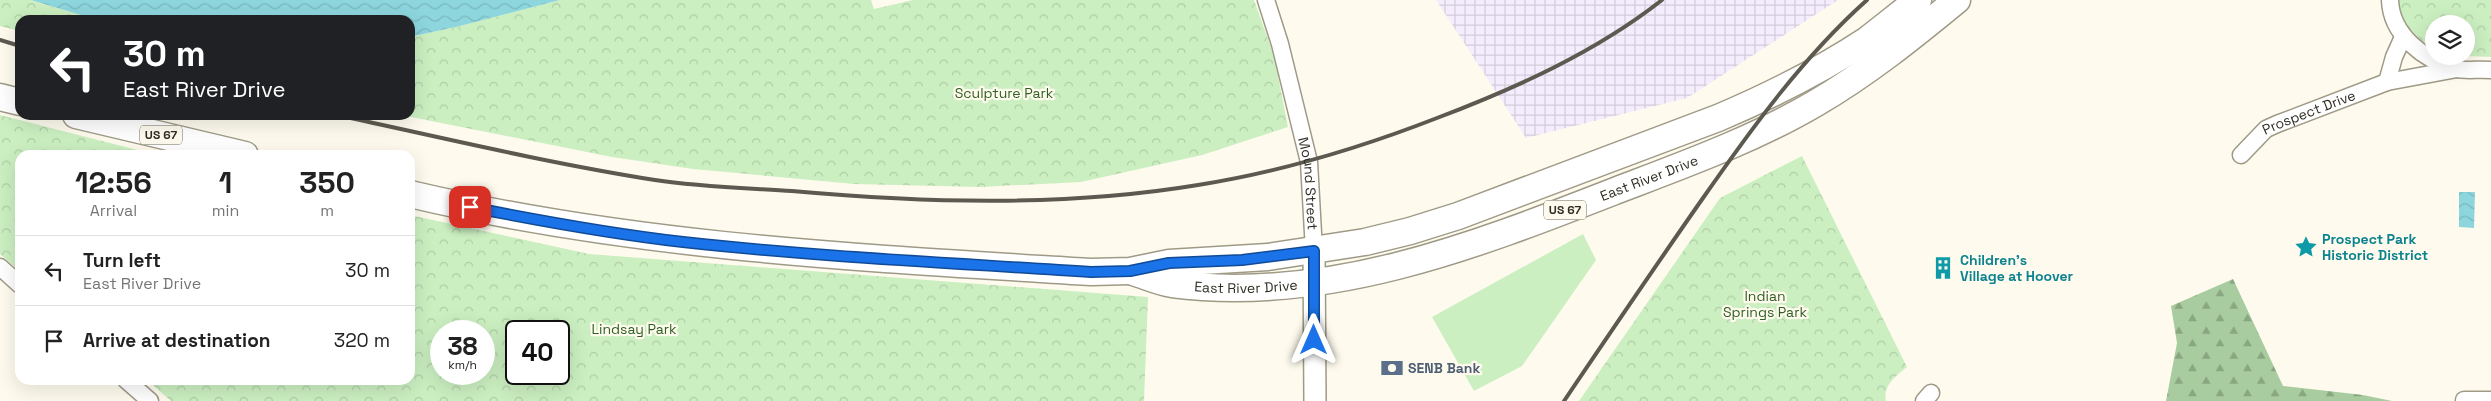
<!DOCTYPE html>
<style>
body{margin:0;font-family:"Space Grotesk",sans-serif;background:#f2f2f2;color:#222;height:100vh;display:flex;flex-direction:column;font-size:19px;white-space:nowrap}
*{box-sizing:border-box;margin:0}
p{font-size:16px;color:#767676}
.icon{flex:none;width:28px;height:28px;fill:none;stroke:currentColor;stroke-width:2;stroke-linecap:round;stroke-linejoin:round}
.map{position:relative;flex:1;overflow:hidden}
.drawer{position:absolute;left:15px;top:150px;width:400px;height:235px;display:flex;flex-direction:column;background:#fff;border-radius:15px;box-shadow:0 5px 20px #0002}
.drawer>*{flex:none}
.guide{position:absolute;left:15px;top:15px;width:400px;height:105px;border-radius:15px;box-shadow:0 5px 20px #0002;background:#202124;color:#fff;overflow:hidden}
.controls{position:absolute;left:2425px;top:15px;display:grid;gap:10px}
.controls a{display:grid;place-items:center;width:50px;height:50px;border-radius:50%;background:#fff;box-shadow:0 5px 20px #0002;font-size:25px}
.speed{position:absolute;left:430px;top:320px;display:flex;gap:10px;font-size:25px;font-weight:700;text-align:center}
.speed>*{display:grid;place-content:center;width:65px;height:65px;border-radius:50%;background:#fff;box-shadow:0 5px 20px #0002;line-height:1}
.speed small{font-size:12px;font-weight:400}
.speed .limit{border:2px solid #111;border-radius:8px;background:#fff;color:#111}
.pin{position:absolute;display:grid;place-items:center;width:42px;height:42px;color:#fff;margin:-21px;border-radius:10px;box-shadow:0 2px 8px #0006}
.me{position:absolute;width:55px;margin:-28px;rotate:0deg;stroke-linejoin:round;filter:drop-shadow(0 0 4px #0008)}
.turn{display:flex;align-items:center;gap:18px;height:105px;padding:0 25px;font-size:22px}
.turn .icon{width:65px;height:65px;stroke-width:2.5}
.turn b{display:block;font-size:35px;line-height:42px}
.eta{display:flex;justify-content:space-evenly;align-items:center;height:85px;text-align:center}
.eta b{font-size:30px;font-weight:800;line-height:35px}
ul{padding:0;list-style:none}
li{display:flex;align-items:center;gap:15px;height:70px;padding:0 25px;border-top:1px solid #e0e0e0}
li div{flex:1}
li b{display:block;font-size:19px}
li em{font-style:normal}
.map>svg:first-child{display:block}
.industrial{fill:url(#industrial-grid)}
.grass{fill:#cbefc1}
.forest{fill:url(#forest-firs)}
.park{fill:url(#park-crowns);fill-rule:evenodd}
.water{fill:url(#water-waves)}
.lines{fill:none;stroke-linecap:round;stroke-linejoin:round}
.minor-casing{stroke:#9f9a86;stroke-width:19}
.tertiary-casing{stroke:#9f9a86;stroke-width:24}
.primary-casing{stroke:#9f9a86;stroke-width:29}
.minor{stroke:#fff;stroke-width:16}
.tertiary{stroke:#fff;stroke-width:21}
.primary{stroke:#fff;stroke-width:26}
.rail{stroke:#5c5a50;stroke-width:4}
.route-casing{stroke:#114b97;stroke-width:12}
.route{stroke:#1a73e8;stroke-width:9}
.labels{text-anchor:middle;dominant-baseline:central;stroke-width:4.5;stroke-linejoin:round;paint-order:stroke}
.shield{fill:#fefbee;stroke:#6d6b61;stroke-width:1}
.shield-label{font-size:12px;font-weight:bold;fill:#2f2d24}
.park-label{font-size:14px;fill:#315f23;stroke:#fefbee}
.street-label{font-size:14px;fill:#2f2d24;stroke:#fefbee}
.culture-label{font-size:14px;font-weight:bold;fill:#0d838f;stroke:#fefbee;text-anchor:start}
.service-label{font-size:14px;font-weight:bold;fill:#4e5e75;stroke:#fefbee;text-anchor:start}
</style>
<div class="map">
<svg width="2491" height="401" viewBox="0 0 2491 401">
<defs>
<pattern id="industrial-grid" width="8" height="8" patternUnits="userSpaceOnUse" patternTransform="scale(1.25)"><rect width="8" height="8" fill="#f4edfe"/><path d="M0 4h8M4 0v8" fill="none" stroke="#d2ccda"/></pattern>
<pattern id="forest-firs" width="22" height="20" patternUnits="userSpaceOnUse" patternTransform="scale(1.25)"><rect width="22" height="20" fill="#a8cc9f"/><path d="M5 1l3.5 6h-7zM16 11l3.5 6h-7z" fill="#89a681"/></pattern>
<pattern id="park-crowns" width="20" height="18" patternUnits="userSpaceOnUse" patternTransform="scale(1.25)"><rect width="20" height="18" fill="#cbefc1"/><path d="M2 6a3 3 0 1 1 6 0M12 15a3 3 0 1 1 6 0" fill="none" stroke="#afcda6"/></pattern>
<pattern id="water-waves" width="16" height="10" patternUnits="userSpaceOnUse" patternTransform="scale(1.25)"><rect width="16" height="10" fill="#8dd6de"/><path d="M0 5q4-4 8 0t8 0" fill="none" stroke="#7ab8be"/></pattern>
</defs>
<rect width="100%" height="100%" fill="#fefbee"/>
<!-- industrial -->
<path class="industrial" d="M1436,0H1838L1687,98L1526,138Z"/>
<!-- grass -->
<path class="grass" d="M1583,234L1596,260L1522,366L1474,391L1432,317Z"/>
<!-- forest -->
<path class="forest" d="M2233,279L2283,386L2363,395L2392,401H2166L2177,343L2171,306Z"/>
<!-- park -->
<path class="park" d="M0,0H31L97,20H20V31L0,26Z
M560,0H871L874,9L913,0H1254L1274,56L1288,127L1202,155L1081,182L980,187L854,184L693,169L612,157L401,115H410V37L460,26Z
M2397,0H2491V57L2465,56L2466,24H2434V48C2416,39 2399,20 2397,0Z
M0,115L157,155H20V271L0,254Z
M1802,156L1907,367C1897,375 1882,386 1886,401H1579L1720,198Z
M410,215L589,254L1148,297L1144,401H171L147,380H410ZM484,331V374H441V331ZM559,331V374H516V331Z"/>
<!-- water -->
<path class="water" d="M31,0H560L460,26L410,37V20H97Z
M2459,192H2475L2474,228L2459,227Z"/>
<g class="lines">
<defs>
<g id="minor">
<path id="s1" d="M1266,0L1280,44L1309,162L1314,251"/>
<path d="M2390,0C2391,35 2424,60 2456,69C2466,71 2480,69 2491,70"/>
<path d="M2387,82L2394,57L2403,37"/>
<path id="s2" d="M2241,155L2266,129L2277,124L2387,82L2457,69"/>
<path d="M0,267L20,285"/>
<path d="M126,380L150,401"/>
<path d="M2464,400H2491"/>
<path d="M1924,401L1931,393"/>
</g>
<path id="tertiary" d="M1314,251L1315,401"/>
<g id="primary">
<path d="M0,97L20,102"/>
<path d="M76,115L245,155"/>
<path d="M410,194C634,247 863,258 1091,272L1130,271L1169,263L1268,257L1365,242L1410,231L1458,216L1718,118C1770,96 1820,71 1867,40C1884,27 1901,13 1918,0"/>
<path id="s3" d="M1133,272C1146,276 1159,282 1172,284C1326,304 1474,246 1615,191C1683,165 1753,140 1816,103C1866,74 1912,37 1957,0"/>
</g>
</defs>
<!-- minor casing -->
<use href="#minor" class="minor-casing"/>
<!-- tertiary casing -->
<use href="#tertiary" class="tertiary-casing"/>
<!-- primary casing -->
<use href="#primary" class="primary-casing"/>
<!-- minor -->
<use href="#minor" class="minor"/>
<!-- tertiary -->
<use href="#tertiary" class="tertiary"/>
<!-- primary -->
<use href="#primary" class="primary"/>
<!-- rail -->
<path class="rail" d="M0,40L20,46
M337,115C443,138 548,163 655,180C700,187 747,188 792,191C926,203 1065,207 1198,185C1280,172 1360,148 1437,118C1516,88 1596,52 1662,0
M1564,401C1610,333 1656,265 1703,198C1752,128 1803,57 1867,0"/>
</g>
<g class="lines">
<defs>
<path id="route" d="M470,207C541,221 612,234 683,242C819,257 955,263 1091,272L1130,271L1169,263L1242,260L1314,251V340"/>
</defs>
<!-- route casing -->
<use href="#route" class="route-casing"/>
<!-- route -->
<use href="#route" class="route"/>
</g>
<!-- icons -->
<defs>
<symbol id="sight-bare" viewBox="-9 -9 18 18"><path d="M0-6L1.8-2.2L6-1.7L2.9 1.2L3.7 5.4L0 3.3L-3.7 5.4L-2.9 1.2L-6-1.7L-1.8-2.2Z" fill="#0f9aa8" stroke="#fefbee" stroke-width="2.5" paint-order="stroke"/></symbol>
<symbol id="building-bare" viewBox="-9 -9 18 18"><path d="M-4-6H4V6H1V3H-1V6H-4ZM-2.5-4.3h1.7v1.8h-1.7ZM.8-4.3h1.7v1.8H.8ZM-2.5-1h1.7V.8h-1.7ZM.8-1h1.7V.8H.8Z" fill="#0f9aa8" stroke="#fefbee" stroke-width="2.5" paint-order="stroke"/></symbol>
<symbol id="bank-bare" viewBox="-9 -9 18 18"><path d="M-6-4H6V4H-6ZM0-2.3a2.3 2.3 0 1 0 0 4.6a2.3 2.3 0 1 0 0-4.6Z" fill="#5c6f8a" stroke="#fefbee" stroke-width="2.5" paint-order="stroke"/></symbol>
</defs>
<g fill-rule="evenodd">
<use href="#sight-bare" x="2290" y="231" width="32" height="32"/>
<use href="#building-bare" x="1927" y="252" width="32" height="32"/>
<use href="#bank-bare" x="1376" y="352" width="32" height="32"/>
</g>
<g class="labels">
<!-- shield labels -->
<g class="shield">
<rect x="140" y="125.5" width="42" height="19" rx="4"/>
<rect x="1544" y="200.5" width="42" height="19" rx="4"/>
</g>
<g class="shield-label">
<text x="161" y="135">US 67</text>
<text x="1565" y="210">US 67</text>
</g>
<!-- park labels -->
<g class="park-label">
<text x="1004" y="93">Sculpture Park</text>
<text x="1765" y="296">Indian<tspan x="1765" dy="16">Springs Park</tspan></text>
<text x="634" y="329">Lindsay Park</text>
</g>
<!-- street labels -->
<g class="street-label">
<text stroke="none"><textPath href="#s2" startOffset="82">Prospect Drive</textPath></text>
<text stroke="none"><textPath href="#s3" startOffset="535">East River Drive</textPath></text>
<text stroke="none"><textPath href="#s1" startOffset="189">Mound Street</textPath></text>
<text stroke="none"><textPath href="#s3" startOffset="115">East River Drive</textPath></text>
</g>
<!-- culture labels -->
<g class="culture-label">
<text x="2322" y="239">Prospect Park<tspan x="2322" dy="16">Historic District</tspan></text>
<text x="1960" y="260">Children's<tspan x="1960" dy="16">Village at Hoover</tspan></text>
</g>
<!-- service labels -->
<g class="service-label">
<text x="1408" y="368">SENB Bank</text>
</g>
</g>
</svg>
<div class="controls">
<a><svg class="icon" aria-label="layers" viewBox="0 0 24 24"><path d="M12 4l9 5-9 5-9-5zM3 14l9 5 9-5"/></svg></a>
</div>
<div class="speed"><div>38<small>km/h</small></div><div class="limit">40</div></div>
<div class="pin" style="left:470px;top:207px;background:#d93025"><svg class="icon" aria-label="arrive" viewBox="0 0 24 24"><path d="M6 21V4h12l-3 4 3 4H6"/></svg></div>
<svg class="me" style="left:1314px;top:340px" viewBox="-20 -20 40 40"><path d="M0-17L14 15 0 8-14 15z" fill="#1a73e8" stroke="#fff" stroke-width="4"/></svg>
<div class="guide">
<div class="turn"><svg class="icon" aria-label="left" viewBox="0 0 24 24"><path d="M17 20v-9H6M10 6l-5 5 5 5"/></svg><div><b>30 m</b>East River Drive</div></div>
</div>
<section class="drawer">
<div class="eta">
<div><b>12:56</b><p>Arrival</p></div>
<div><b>1</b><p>min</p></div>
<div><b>350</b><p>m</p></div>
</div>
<ul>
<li><svg class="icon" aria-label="left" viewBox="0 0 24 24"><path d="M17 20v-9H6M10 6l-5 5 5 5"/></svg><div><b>Turn left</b><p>East River Drive</p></div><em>30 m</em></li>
<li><svg class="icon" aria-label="arrive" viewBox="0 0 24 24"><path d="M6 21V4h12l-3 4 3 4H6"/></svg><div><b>Arrive at destination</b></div><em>320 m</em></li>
</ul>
</section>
</div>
